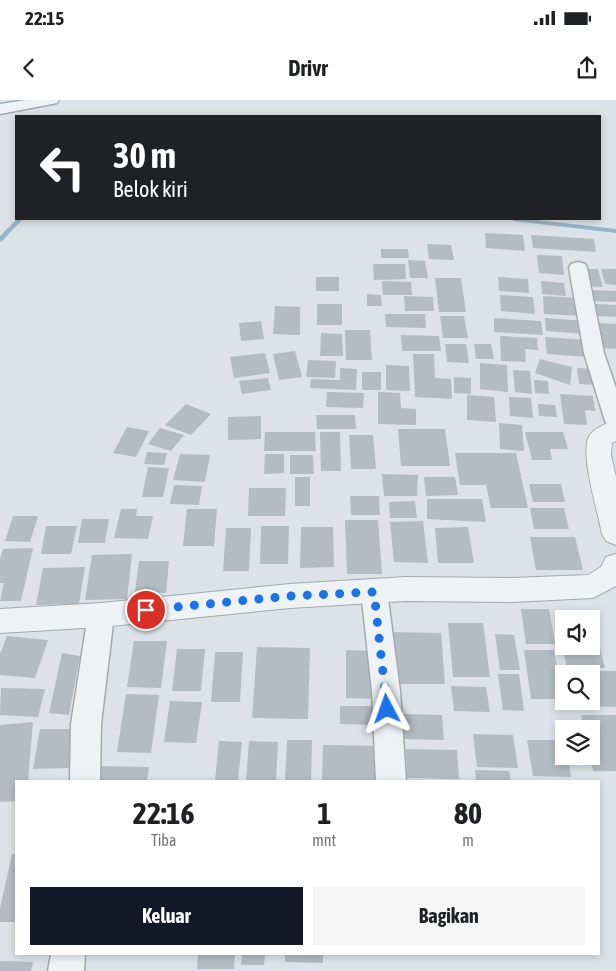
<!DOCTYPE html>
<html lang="id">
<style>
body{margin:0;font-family:"Asap Condensed",sans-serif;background:#f6f6f6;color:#202124;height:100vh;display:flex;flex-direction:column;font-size:19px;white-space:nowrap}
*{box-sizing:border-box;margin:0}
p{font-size:16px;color:#757577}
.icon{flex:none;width:28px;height:28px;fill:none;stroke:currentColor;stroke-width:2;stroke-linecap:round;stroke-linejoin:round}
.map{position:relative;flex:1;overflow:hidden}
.drawer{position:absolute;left:15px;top:680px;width:585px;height:175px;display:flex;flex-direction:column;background:#fff;border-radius:0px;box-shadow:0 2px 8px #0003}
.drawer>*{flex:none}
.hud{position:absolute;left:15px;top:15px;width:586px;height:105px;border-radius:0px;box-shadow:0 2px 8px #0003;background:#202124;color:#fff;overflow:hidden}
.tools{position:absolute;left:555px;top:510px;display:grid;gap:10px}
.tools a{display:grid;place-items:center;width:45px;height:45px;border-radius:0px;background:#fff;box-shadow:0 2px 8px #0003;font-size:25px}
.pin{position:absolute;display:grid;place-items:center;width:42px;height:42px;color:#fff;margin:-21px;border:2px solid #fff;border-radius:50%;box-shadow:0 1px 5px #0007}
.me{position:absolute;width:55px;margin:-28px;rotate:356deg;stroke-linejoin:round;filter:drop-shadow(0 0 4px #0008)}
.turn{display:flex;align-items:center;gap:18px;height:105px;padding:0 15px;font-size:22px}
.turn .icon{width:65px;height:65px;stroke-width:2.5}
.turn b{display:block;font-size:35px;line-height:42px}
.eta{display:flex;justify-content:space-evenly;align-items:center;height:85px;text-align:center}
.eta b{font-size:30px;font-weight:700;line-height:35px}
.action{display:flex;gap:10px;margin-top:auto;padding:10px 15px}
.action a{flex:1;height:58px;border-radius:0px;background:#111827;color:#fff;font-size:20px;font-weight:700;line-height:58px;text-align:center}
.action a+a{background:#f6f6f6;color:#202124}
.status{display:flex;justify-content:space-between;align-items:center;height:35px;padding:0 25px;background:#fff;direction:ltr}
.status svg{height:14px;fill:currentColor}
header{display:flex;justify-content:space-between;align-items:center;height:65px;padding:0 15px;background:#fff;font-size:22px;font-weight:700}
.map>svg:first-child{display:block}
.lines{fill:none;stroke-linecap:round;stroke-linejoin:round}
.stream{fill:#96b6c8;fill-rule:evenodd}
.building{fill:#b3bcc3}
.minor-casing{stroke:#a2aab1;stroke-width:3}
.tertiary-casing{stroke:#a2aab1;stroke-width:2}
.minor{fill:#eff2f5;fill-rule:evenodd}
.tertiary{fill:#eff2f5;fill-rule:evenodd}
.route{stroke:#1a73e8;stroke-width:9;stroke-dasharray:0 16.2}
</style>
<div class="status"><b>22:15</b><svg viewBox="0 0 49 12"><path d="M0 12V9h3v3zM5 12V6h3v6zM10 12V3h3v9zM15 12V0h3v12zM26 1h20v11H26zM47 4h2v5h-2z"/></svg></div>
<header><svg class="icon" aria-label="back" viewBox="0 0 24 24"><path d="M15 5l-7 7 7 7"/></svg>Drivr<svg class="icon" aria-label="share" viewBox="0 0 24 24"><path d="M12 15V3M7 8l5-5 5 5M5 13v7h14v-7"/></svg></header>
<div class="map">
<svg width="616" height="871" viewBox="0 0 616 871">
<rect width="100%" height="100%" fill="#dce2e7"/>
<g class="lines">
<!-- stream -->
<path class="stream" d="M17,119H23L2,141L0,142V136Z
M511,119H528L616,129V133L514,121Z"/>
</g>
<!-- building -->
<path class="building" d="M485,133L523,135L525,151L486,148Z
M531,135L594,139L596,152L533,148Z
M427,144L451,145L454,160L429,159Z
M381,149H408L409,158H381Z
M537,155L562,156L564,175L539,173Z
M408,160L425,161L428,178H410Z
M373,164H405L406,179L374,180Z
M578,169H598L603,187L582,186Z
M601,169H616V185L605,184Z
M316,177H339V191H316Z
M498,177L528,179L529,193L499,191Z
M435,178H461L466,212H439Z
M382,181L411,182L412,195H383Z
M541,181L564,183L566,196L542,194Z
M588,190L616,191V202L590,201Z
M367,194L381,195L382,206H367Z
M500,195L533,197L535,214L501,211Z
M404,196L433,197L434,211H405Z
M543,196L579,198L582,216L544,214Z
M317,204H342V225H317Z
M595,204L616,205V217L598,216Z
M275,206L300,207V235L273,234Z
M385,214H425L426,228L386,227Z
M440,216H464L468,238H443Z
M494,218L541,221L543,235L494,232Z
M545,218L584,221L586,234L546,231Z
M261,221L264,239L241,241L239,223Z
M595,223L616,224V249L600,248Z
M345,230H370L372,260H346Z
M321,233L342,234L343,256H320Z
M401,235L439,236L441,251H402Z
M500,236L537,238L538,250L525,249L526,262L501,261Z
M545,237L587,240L589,257L547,254Z
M445,244H466L469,263L447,262Z
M474,244H491L494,259H476Z
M295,251L302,277L279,280L273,254Z
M265,253L270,273L234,278L230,257Z
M413,254H434L435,278L451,279L452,299L415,297Z
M540,259L572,267L570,285L535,273Z
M308,260L336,261L335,278L306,277Z
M480,263L507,265L508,292L480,289Z
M386,265L409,266L410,291L386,290Z
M340,268L357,269L356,290L310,288L311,279L340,280Z
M577,268L595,269L597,285L579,284Z
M513,270L530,271L532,294L515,292Z
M362,272H381V290H362Z
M454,277L471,278V294L454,293Z
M268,278L271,290L242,294L239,281Z
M534,280L548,281L549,294L535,293Z
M327,292L364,293L363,308L326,307Z
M378,292L400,293L401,308L416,309V325L378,324Z
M560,294L593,296L595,311L585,310L587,325L564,324Z
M467,295L494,297L496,322L467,320Z
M509,297L531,298L533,318L510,316Z
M186,304L211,314L191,335L165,325Z
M538,304L555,305L557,317L539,316Z
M316,315H355L356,329H317Z
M261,316V339L228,340V317Z
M499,323L522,325L524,351L500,349Z
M127,327L149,331L136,357L113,353Z
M160,328L184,335L171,351L148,344Z
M398,329H445L450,366H401Z
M265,332H315L316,351H264Z
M320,332H340L341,371H321Z
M525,332H563L568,349H550L552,360H532Z
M349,335H373L376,369H351Z
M147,352L167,353L164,365L144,364Z
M455,353H516L528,408H491L486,385H460Z
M180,354L210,355L205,382L173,380Z
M265,354H284V373L264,374Z
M290,355H313L314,374H290Z
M148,367L169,368L163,397H142Z
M382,374L418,375L417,396H384Z
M295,377H310V406H295Z
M424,377H455L458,395L426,396Z
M529,384H561L565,402H533Z
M174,385L202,386L199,405L170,404Z
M249,388H286L285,416H248Z
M350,396H379L380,415H351Z
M427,399H482L486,422L427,419Z
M415,401L417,418H390L389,402Z
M530,408H564L569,429H534Z
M121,409H137L136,416H153L148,439L114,438Z
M187,409H217L214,446H183Z
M13,416H38L30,442L5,441Z
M82,419H109L105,443H78Z
M345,420H378L382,474H347Z
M423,421L428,463L394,462L390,422Z
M46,426H77L71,454H41Z
M261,426H289L288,464H260Z
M301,427H333L334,467L300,468Z
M468,427L474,463H438L435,428Z
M226,428H251L249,471H223Z
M530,437H575L583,470H536Z
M33,448L21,501H0L4,483H0V459L3,449Z
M132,454L127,499L85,500L92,455Z
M139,461H169L166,493L135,492Z
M85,467L79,504L36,505L43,468Z
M521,509H549L555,544H526Z
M592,517L605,568H567L556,519H564V546H591Z
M448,523H483L490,577H453Z
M388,532L441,533L445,584H390Z
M495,534L514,535L520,570H500Z
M7,536L48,540L35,578L0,575V554Z
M134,541H167L161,588L127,587Z
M257,547L310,548L308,619L252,618Z
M177,549H205L201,591H172Z
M346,550L376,551L377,599L346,598Z
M524,550H554L563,599H531Z
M215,552H243L240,602H211Z
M62,553L80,556L69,615L49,613Z
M572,571H616V607L580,606L579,601H591V574H573Z
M498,574H519L524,611L503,610Z
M451,586L486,587L490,612L454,611Z
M1,588L45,589L38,617L0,615Z
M126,594L159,595L151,653L117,652Z
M170,601L202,602L196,643L164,642Z
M340,606H380L381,625L340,624Z
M400,614L442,615L444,640L401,639Z
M581,615H616V671H593L590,656L591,629H584Z
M33,622L28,681H16V701L0,702V625Z
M40,629H75L69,668L33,669Z
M473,634L513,635L518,668L477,667Z
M287,640H312L311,681H285Z
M527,640H564V656H568L571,677L533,676Z
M219,641L242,642L238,681H215Z
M249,641L278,642L276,681H246Z
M323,645L383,646L384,681H322Z
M406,649L457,650L459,679L407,678Z
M99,666L149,667L147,681H96Z
M475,670L509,671L511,681H476Z
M12,754H16V822H0V808Z
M198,854H235L234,869H197Z
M242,854H265L264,865H241Z
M285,854H323V863L285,862Z
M0,861L33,862L31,871H0Z"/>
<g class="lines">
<defs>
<path id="minor" d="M26,0H59L57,3L52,4L0,14V4Z
M578,162L585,164L587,168L604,253L616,288V329L608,326L605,321L584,253L569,168L571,164Z
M374,480L383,484L387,491L400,591L406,681H376L372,591L361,491L365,484Z
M101,504L110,507L114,515L101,624L100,681H70L71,624L88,515L92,507Z
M51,854H85L84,871H48Z"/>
<path id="tertiary" d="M616,320V341L612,343L611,355L616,377V445L606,441L602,434C598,412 581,358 588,339C591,329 607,323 616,320Z
M616,454V486L593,498L512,502L406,501L290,508L101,527L0,533V509L101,503L290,484L406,477L512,478L588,475L601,467L606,457Z"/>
</defs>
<!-- minor casing -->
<use href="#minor" class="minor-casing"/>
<!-- tertiary casing -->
<use href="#tertiary" class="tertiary-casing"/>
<!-- minor -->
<use href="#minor" class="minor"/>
<!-- tertiary -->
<use href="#tertiary" class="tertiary"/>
</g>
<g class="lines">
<!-- route -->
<path class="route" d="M146,510L290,496L374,492L387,609"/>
</g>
</svg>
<div class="tools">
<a><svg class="icon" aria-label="sound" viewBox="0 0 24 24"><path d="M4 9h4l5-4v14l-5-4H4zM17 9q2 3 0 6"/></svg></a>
<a><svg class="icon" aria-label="search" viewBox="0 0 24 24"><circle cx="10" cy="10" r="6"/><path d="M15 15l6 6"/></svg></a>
<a><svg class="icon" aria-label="layers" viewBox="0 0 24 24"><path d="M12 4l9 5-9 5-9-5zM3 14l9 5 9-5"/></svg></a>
</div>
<div class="pin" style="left:146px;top:510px;background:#d93025"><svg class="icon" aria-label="arrive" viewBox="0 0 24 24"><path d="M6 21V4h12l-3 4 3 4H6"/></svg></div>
<svg class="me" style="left:387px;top:609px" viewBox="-20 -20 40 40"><path d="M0-17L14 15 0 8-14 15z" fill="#1a73e8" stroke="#fff" stroke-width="4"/></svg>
<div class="hud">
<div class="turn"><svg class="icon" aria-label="left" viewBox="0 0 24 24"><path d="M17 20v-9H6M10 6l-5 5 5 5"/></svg><div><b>30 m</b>Belok kiri</div></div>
</div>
<section class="drawer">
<div class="eta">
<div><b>22:16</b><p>Tiba</p></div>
<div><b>1</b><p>mnt</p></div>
<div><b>80</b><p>m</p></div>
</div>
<div class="action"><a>Keluar</a><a>Bagikan</a></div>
</section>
</div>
